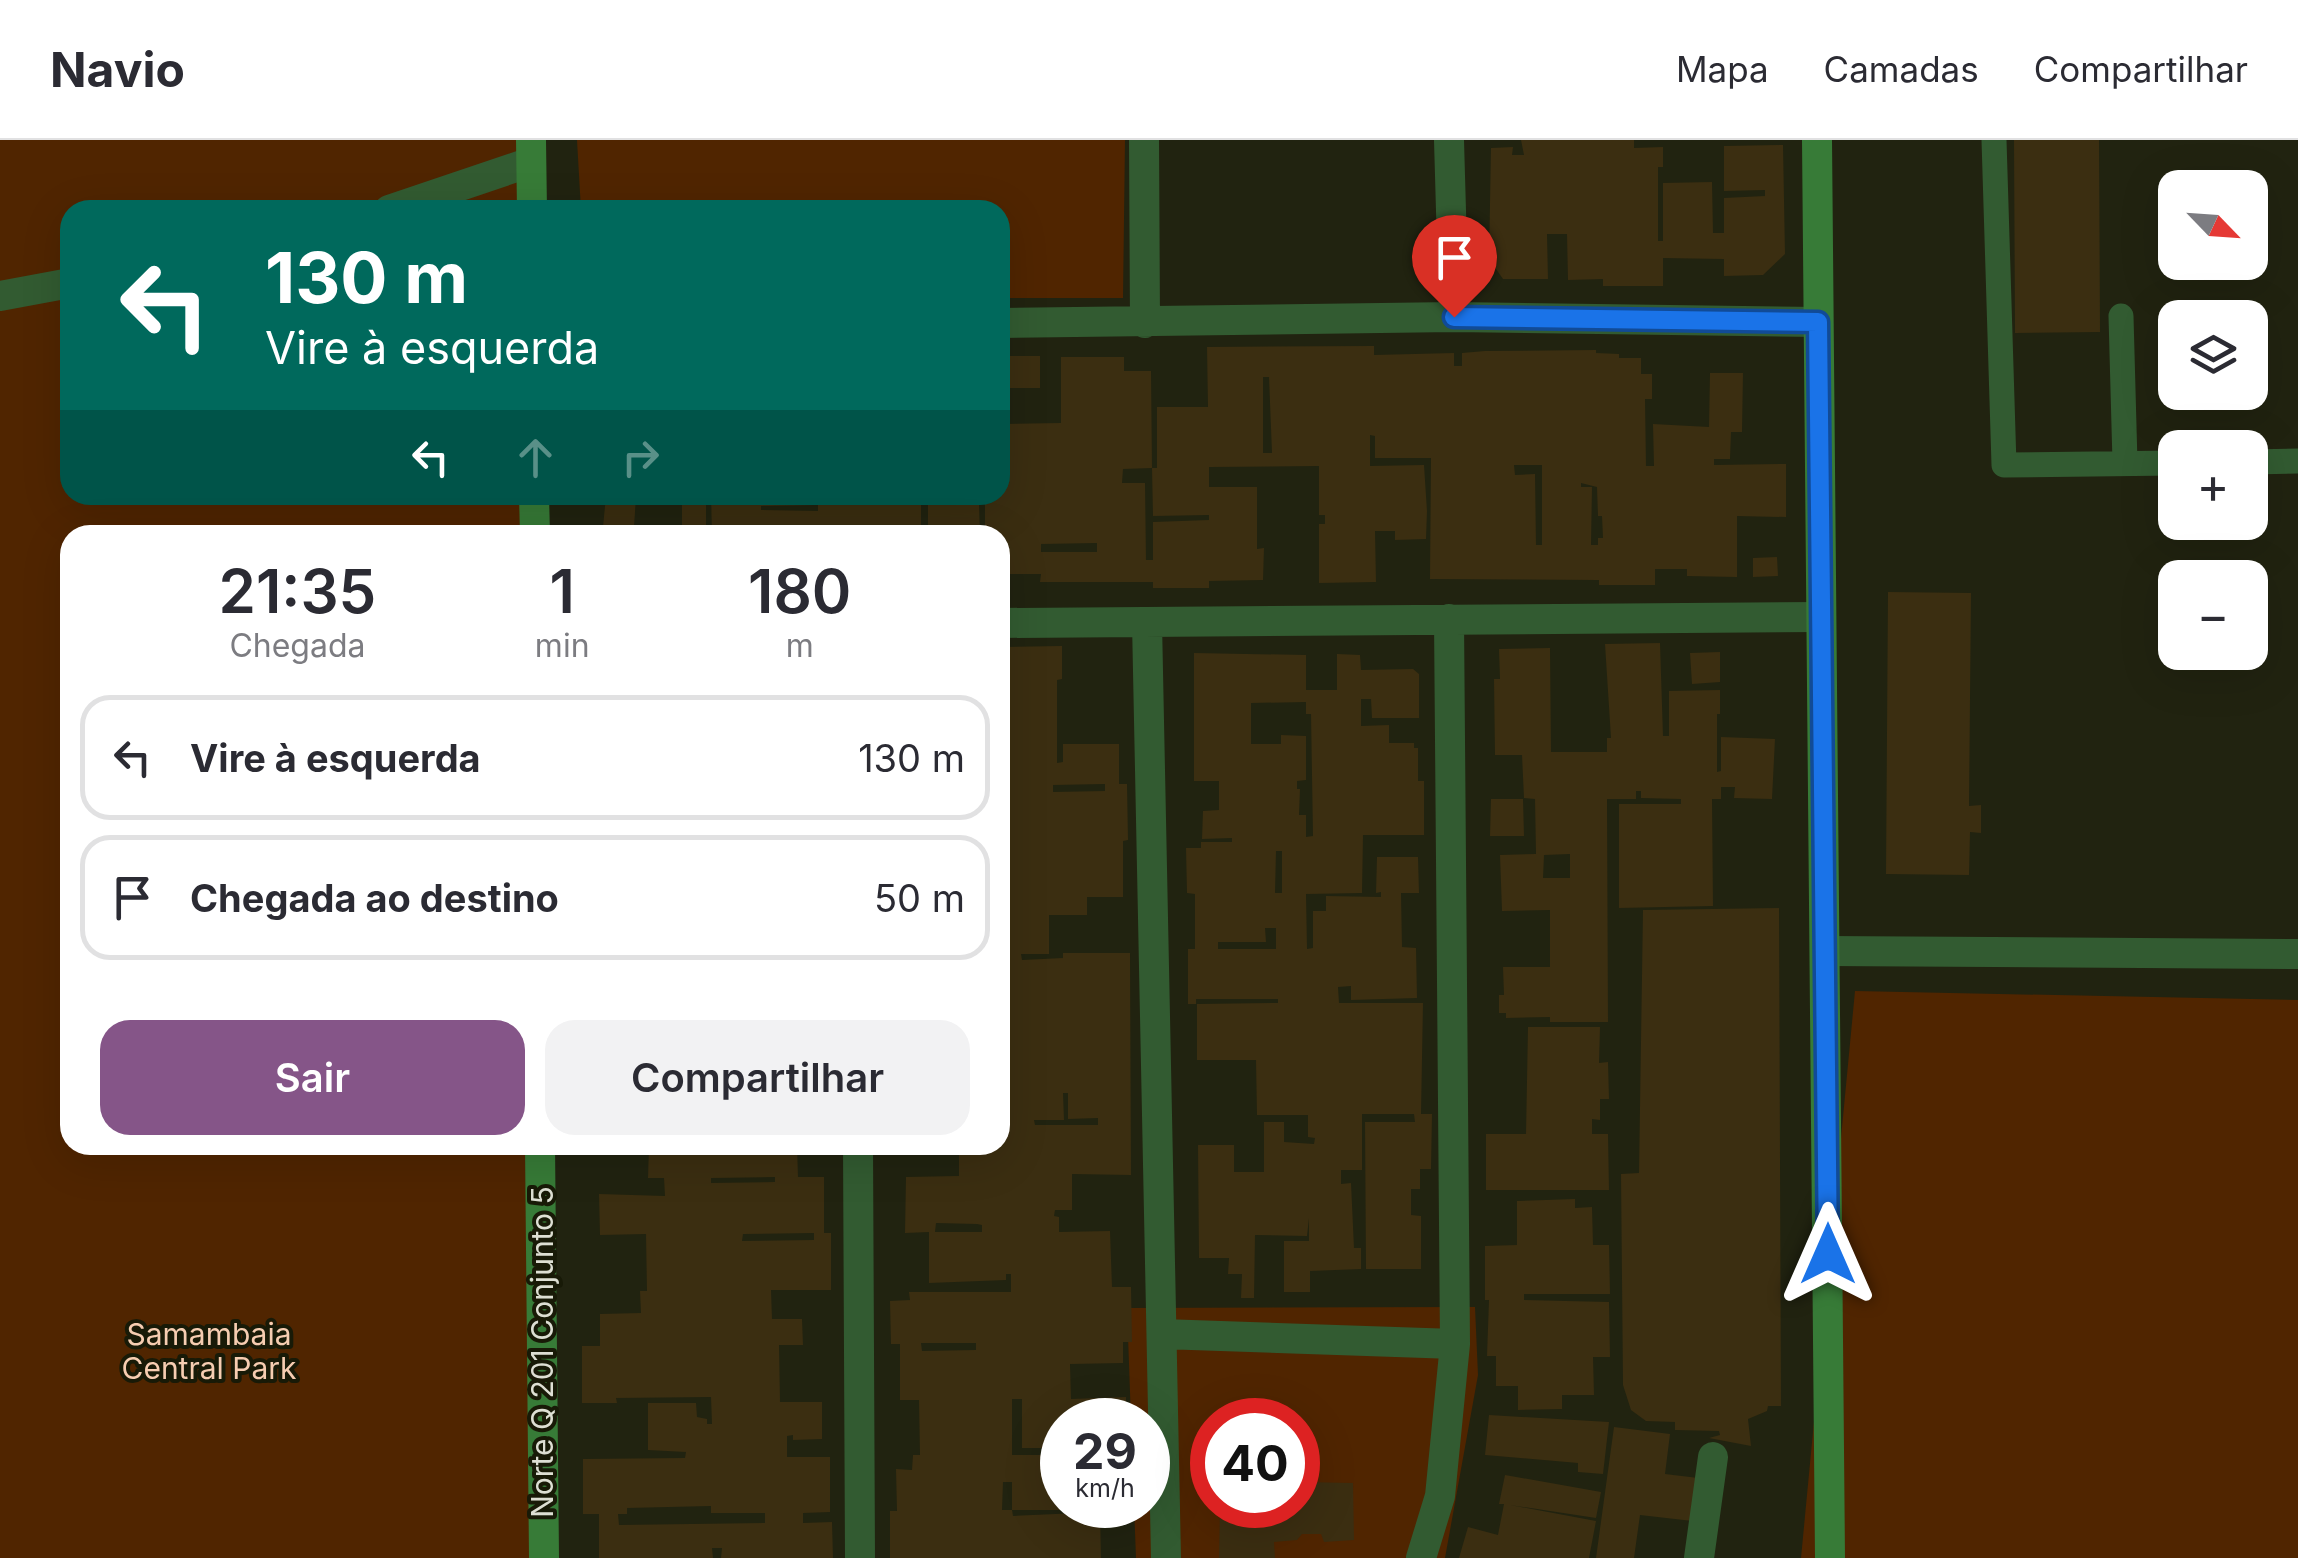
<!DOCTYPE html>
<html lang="pt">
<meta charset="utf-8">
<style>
body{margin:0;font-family:Inter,sans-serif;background:#f2f2f3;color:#2b2b33;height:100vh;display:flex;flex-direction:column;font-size:38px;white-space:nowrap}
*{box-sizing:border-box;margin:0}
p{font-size:32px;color:#7c7c81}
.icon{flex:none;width:55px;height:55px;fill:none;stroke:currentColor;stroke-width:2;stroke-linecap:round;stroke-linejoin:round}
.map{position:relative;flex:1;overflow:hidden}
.drawer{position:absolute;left:60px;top:385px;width:950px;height:630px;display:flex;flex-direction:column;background:#fff;border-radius:30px;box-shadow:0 10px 40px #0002}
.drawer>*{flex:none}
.banner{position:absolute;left:60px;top:60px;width:950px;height:305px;border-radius:30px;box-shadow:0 10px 40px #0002;background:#00695c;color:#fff;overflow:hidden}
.needle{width:65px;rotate:115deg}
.buttons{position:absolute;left:2158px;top:30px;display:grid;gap:20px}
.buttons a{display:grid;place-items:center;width:110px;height:110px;border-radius:20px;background:#fff;box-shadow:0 10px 40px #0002;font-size:50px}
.speed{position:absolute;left:1040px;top:1258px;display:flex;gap:20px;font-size:50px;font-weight:700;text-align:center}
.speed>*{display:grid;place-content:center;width:130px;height:130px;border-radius:50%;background:#fff;box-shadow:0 10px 40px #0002;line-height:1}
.speed small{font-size:25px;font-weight:400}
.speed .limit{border:15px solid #d22;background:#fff;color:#111}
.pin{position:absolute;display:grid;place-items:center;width:85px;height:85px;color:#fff;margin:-102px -42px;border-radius:50% 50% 50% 0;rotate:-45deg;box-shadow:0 0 10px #0007}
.pin .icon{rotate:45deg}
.me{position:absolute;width:110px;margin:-55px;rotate:0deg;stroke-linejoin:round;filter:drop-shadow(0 0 8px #0008)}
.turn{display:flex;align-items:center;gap:35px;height:210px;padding:0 40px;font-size:45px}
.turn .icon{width:130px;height:130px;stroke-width:2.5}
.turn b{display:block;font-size:70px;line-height:85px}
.lanes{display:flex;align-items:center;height:95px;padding:0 40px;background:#0003;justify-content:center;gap:50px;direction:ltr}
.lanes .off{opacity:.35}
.eta{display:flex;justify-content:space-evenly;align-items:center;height:170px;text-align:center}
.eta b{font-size:60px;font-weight:600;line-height:70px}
.button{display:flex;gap:20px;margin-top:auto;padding:20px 40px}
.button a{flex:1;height:115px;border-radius:30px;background:#855588;color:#fff;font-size:40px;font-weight:600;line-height:115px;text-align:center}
.button a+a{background:#f2f2f3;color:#2b2b33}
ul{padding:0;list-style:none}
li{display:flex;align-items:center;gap:30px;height:125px;margin:0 20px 15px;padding:0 20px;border:5px solid #e1e1e2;border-radius:30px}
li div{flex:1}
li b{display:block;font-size:38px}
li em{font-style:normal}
header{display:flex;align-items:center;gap:60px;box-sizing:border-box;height:140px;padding:0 50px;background:#fff;border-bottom:2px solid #e1e1e2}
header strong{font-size:48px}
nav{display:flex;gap:55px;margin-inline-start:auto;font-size:35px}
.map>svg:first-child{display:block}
.green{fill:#502500;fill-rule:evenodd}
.building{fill:#3b2e11;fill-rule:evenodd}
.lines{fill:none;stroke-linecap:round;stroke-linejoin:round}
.lane{stroke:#325b31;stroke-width:25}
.street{stroke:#325b31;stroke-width:30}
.secondary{stroke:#377b37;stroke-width:30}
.route-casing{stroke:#114b97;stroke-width:25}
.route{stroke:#1a73e8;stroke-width:18}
.labels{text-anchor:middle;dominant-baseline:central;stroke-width:8;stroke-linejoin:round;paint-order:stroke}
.park-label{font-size:30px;fill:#f6cdb1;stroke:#181a07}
.street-label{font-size:30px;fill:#dddfd3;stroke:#181a07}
</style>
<header>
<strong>Navio</strong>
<nav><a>Mapa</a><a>Camadas</a><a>Compartilhar</a></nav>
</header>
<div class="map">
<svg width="2298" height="1418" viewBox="0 0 2298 1418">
<rect width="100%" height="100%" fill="#212310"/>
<!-- green -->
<path class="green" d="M0,0H542V70H70V355H543L544,395H70V1005H546L548,1418H0Z
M577,0H1125L1123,158H1000V70H581Z
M1855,851L2298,860V1418H1801Z
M1475,1167L1478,1235L1445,1418H1136L1134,1365H1148V1280H1131L1127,1168ZM1212,1280H1298V1365H1212Z"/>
<!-- building -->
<path class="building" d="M1521,0H1634V8L1663,7V27H1658V101H1663V43L1712,42L1713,93H1724V58L1765,56V50L1724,51V6L1783,5L1785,114L1763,135L1724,136V119L1663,118V146H1603V139L1568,140L1567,94H1547L1548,139H1503L1489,119L1491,8L1513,7L1512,15H1524Z
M2014,0H2099L2100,192L2015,193Z
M1374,206V215L1454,213V226H1462V213L1485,211L1596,210V213L1619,214V218H1641V234H1652V259H1645L1646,326H1654L1653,284L1709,287L1710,233H1743L1742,292H1731L1730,319H1714V325L1786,324V377L1737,376V437L1687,436V429H1655V445H1599V440L1430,439L1431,318H1375V296L1370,295V326L1424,325L1427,371L1426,399L1395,400V391H1375L1376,442L1319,443V384H1325V375H1319V326L1209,327V347H1257V409L1264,408L1263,440L1209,441V448H1153V442H1040L1041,434H1006L1000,432V395H985V364H979L980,395H928V355H1000V284L1061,283V217H1124V231H1151L1152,328L1123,329L1122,343H1145L1146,420H1153V382L1209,380V375L1153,376L1152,328H1157V267H1208L1207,207ZM1263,237H1269L1272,313H1263ZM1514,325H1542V405H1536L1535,334L1515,335ZM1581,343L1597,347L1598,376H1602L1603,398H1598V405H1591L1592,347H1581ZM1097,403V412H1041V404Z
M1000,216H1040V248H1000Z
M682,355H706V395H597L598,387H603L606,356L636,357L634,387L682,386Z
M711,355H921V395H712ZM818,365V371L761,370V366Z
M1777,417L1778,436L1753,437V418Z
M1888,452L1971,453L1969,666L1981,665V693L1970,692L1969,735L1886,734Z
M1660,503L1663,596H1669V551L1720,550V574H1717V632L1721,631V597L1775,599L1772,659L1734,658L1735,647H1721V659H1712L1713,766L1619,768V664H1681V659L1641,658V651H1636V659H1607L1608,882H1550V877L1506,878V873H1499V855H1504L1503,827H1550V770L1502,771L1500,715L1536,714L1535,659L1524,658L1522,615H1495L1494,539H1500L1499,509L1550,508L1551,612H1607V598H1611L1605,504ZM1570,714V738H1543L1544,715Z
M1062,506V539L1057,540V623L1063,622V604H1119V644H1127L1128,700L1123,701V757H1087V775H1049V814H1021L1022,820L1063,818V813H1130L1131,1035L1072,1034V1070H1055L1054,1076L1059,1077V1092L1110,1091L1112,1147H1131L1132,1202H1123V1223L1070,1224L1071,1259L1126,1257V1280H1062V1308H1022V1259H1012V1315H1060L1061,1370H1012L1013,1376L1100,1372L1101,1418H890V1371H897L896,1329L912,1330L913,1315H920L919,1260H900V1204H891L890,1161L910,1160L909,1152H1011V1134H1006V1140L929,1143V1092L905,1093L906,1037L959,1036V1014H921V1005H1000V924H1010L1009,868H1000V659H1009L1008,645H1000V507ZM1105,644V651L1053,652V645ZM1063,953H1068V979L1098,978V985H1035L1034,980H1064ZM936,1083L977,1084L982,1085V1092H935ZM921,1203H976V1210L922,1211ZM1003,1342H1012V1370H1002Z
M1720,512V542L1692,544L1690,513Z
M1194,513L1306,515V550H1337V514L1360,515L1361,530L1413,529L1419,534V578H1372L1371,559H1361V586L1389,585V603H1414V608H1418V641H1424V695H1363L1362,753L1306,754L1307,809L1313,808V771H1326V756L1381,757V752L1376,753L1377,717H1418L1419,753H1401L1402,807L1416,808L1417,858L1351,860V846L1338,847L1339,863H1423L1421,974H1432L1431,1029H1420V1049H1411V1075L1421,1076V1129H1366L1365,982H1415L1414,974H1362V1030H1341V1044L1351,1043L1354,1108H1361V1129L1310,1131V1152H1284V1101H1309V1078L1307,1096L1255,1095L1254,1158H1241L1242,1134H1228L1229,1118H1199L1198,1005H1234V1032H1264V982H1284V1002L1314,1004L1315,998L1308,997V975H1257L1256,920H1197V864L1278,863V859H1196V864H1188V809H1195V754L1187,753L1186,708H1201V702H1232V698L1202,699L1203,671L1219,670V641H1194ZM1306,562V574H1311L1313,696L1306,697V675H1299L1300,649H1297V641L1306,640V596L1281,595V604H1251V563ZM1276,711H1282V753H1275ZM1265,788H1276V809H1218V802H1266Z
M1491,659H1523L1524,696H1490Z
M1779,768L1781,1266H1768L1767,1271L1748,1279L1751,1306L1709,1298L1720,1295L1719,1291L1675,1290V1282L1646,1281L1631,1270L1623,1245L1621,1034L1639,1033L1643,770Z
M1528,887H1600L1599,923L1608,922L1609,959H1600V980L1592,979V994H1608L1609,1050H1486V994H1526Z
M649,1005H797L798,1037H824V1093H831V1150H771L772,1179H802L803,1205H779L780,1262H822V1299L793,1300V1295L787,1296V1317H830V1372L803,1373V1383L832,1382L833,1418H721L722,1408H712L713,1418H599V1374H583V1319L685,1318L686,1312L648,1310V1263H696L697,1277L707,1279V1284H712L711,1257L616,1258L617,1263H582V1206H600V1174L641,1173L640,1151H647L646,1094L600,1095L599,1054L665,1056L664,1038H648ZM775,1037V1042L711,1043V1038ZM814,1093V1100L742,1101L743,1094ZM711,1366V1373H765V1383L619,1385L618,1374H627V1368Z
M1575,1059V1068L1592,1067L1593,1105H1609L1610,1154H1524V1160L1609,1162L1610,1217H1593L1594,1255H1562V1269L1518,1270V1246H1496V1216H1487L1489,1160H1485V1106L1517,1105V1061Z
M1489,1275L1609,1282L1603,1334L1578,1332V1323L1485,1315Z
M1614,1287L1670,1294L1665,1334L1715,1340L1710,1383L1640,1375L1634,1418H1596Z
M1505,1335L1601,1352L1596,1378L1510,1365L1596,1381L1589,1418H1459L1468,1387L1498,1395L1504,1364H1499Z
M1303,1342L1353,1343L1354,1400L1324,1402L1321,1394H1302L1297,1400L1274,1402L1275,1418H1219L1220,1365H1298V1350Z
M1068,1365H1127V1370L1068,1369Z"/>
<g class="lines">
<!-- lane -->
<path class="lane" d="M1994,0L2004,325L2175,323
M2121,176L2125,323
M2250,322L2298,321"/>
<!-- street -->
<path class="street" d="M1144,0L1145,183
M1449,0L1454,177
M389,70L531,22
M0,156L70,143
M1000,183L1454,177L1818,182
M1147,482L1166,1418
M1000,483L1820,477
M1826,811L2298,814
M858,1005L860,1418
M1162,1194L1455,1204
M1421,1418L1440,1356L1455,1204L1449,479
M1699,1418L1713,1317"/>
<!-- secondary -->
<path class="secondary" d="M531,0L532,70
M1817,0L1830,1418
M534,355L535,395
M540,1005L544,1418"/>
</g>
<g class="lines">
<defs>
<path id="route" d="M1454,177L1818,182L1828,1114"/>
</defs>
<!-- route casing -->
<use href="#route" class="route-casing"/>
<!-- route -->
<use href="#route" class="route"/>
</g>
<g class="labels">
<!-- park labels -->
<g class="park-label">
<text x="209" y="1194">Samambaia<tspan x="209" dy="34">Central Park</tspan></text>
</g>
<!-- street labels -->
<g class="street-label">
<text transform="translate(542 1212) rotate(-90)">Norte Q 201 Conjunto 5</text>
</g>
</g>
</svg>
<div class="buttons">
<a><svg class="needle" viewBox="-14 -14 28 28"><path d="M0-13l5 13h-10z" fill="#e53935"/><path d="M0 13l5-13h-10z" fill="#7c7c81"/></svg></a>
<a><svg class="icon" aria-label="layers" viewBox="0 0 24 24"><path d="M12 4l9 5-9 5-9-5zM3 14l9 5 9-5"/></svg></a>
<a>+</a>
<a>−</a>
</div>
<div class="speed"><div>29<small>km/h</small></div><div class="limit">40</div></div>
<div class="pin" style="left:1454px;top:177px;background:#d93025"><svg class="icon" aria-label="arrive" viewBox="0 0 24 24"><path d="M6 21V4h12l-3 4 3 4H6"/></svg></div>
<svg class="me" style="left:1828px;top:1114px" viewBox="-20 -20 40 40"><path d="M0-17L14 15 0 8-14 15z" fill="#1a73e8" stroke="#fff" stroke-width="4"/></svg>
<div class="banner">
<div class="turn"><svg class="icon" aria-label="left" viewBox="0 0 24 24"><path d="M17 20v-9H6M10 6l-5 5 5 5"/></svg><div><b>130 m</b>Vire à esquerda</div></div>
<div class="lanes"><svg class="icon" aria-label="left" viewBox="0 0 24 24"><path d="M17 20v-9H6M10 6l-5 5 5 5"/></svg><svg class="icon off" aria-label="ahead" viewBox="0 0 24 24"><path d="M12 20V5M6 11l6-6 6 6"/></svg><svg class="icon off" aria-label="right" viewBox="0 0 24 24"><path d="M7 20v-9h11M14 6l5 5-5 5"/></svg></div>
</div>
<section class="drawer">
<div class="eta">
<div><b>21:35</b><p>Chegada</p></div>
<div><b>1</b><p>min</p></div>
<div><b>180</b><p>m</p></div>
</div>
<ul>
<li><svg class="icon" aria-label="left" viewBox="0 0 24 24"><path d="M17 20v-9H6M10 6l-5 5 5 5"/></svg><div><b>Vire à esquerda</b></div><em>130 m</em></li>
<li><svg class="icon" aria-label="arrive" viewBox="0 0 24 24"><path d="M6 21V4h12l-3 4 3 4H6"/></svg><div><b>Chegada ao destino</b></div><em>50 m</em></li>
</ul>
<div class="button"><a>Sair</a><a>Compartilhar</a></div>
</section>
</div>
